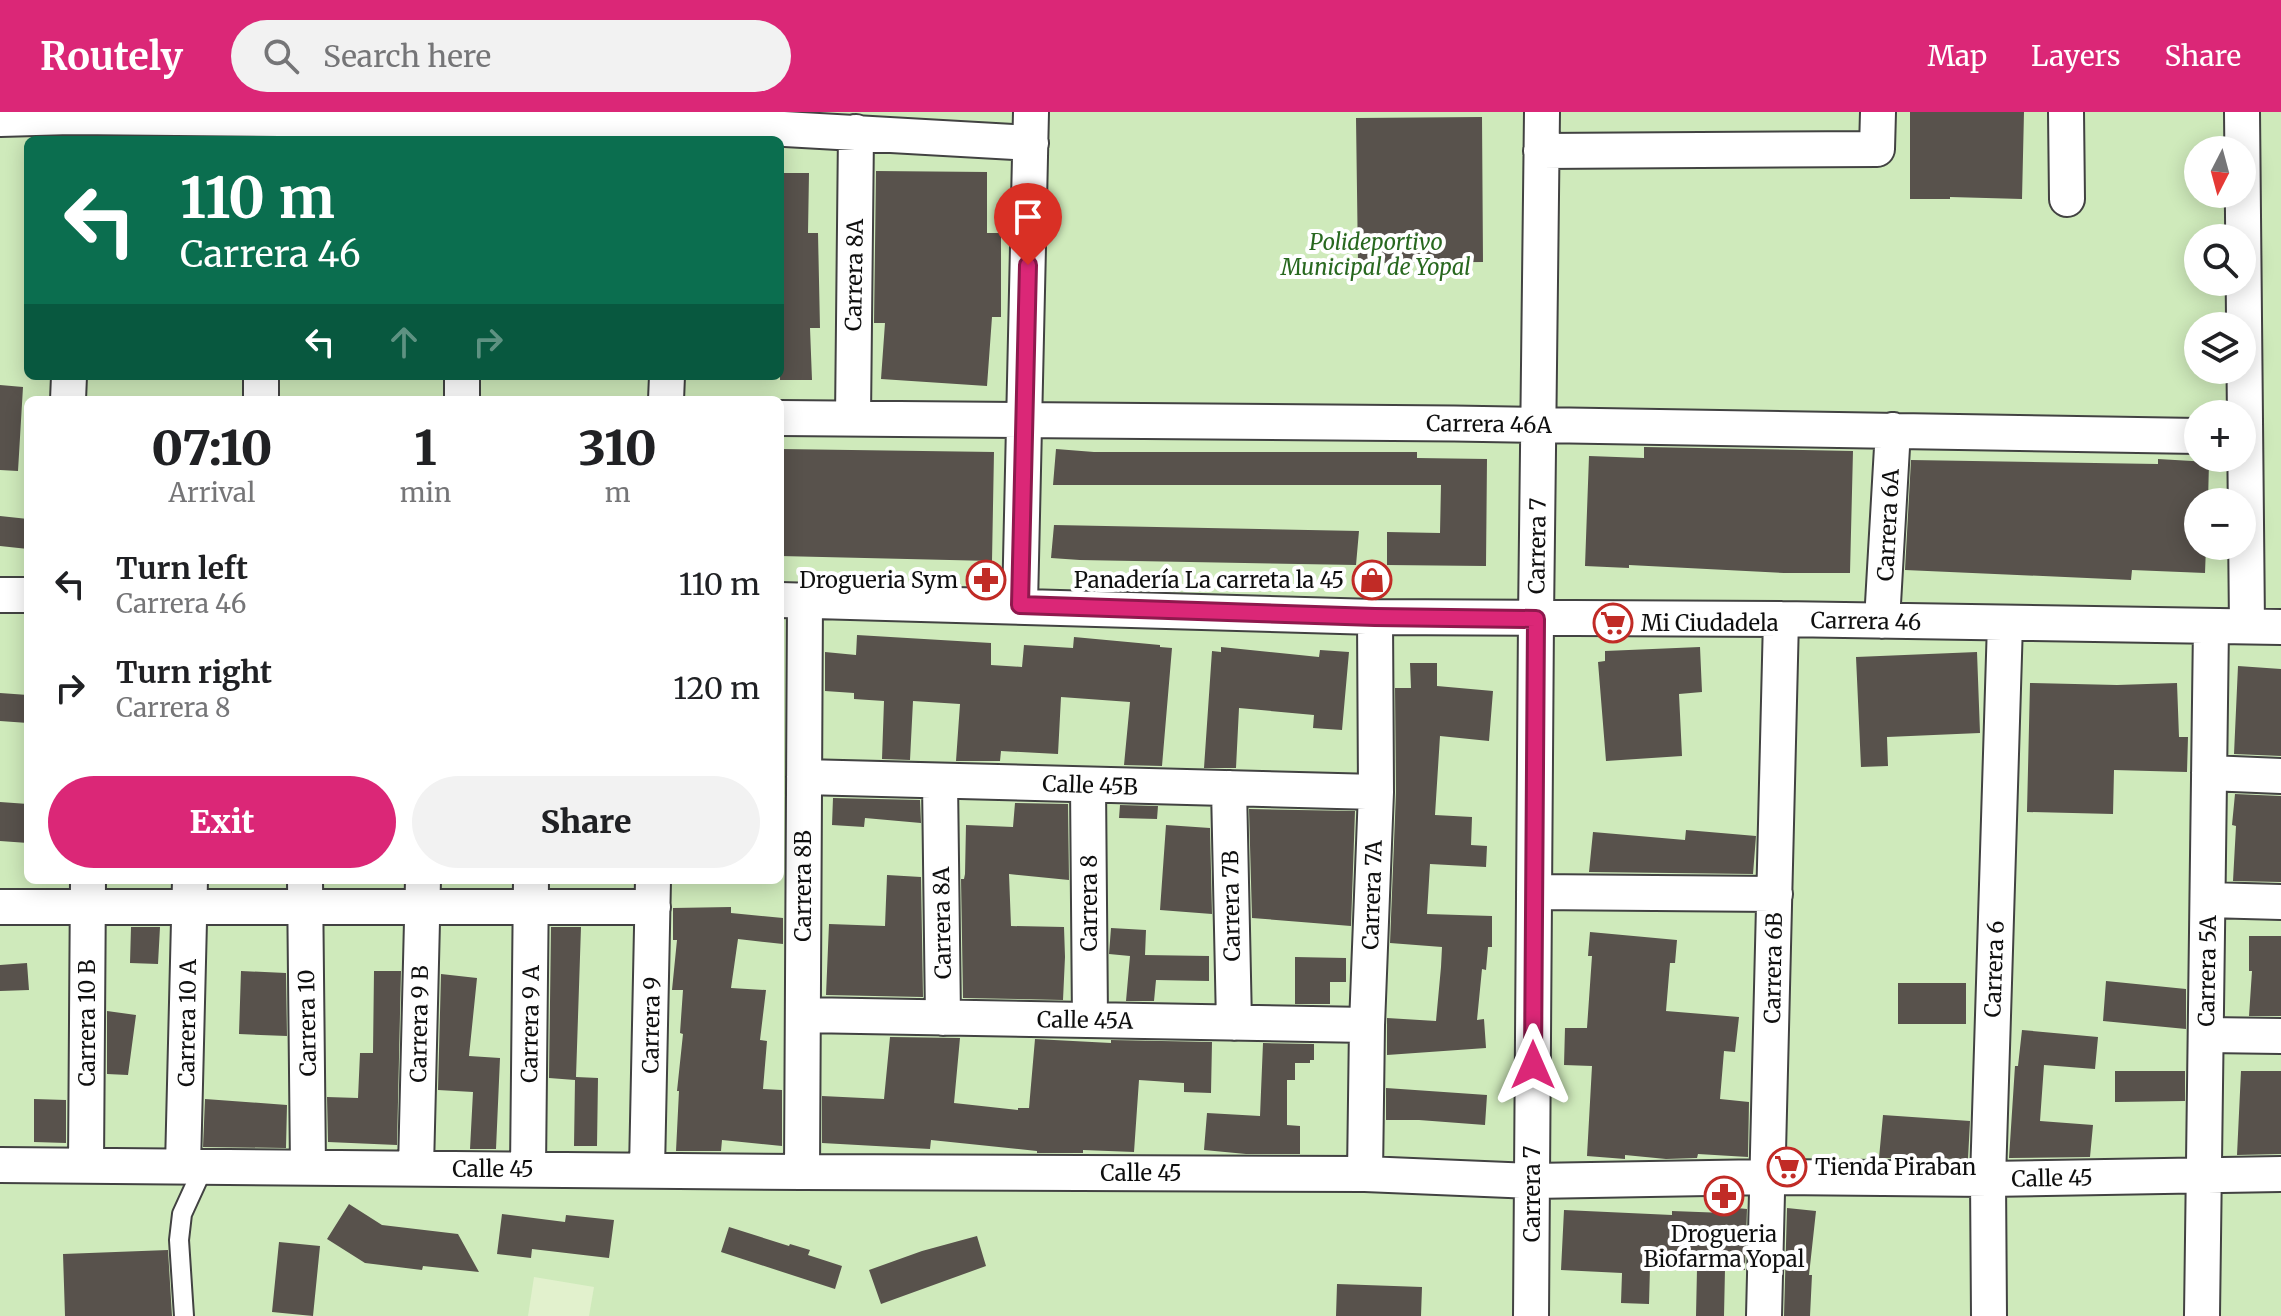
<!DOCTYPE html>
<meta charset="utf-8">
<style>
body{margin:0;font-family:Merriweather,serif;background:#f2f2f2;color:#202124;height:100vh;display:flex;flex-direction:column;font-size:30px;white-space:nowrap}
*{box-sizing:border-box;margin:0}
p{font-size:26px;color:#757577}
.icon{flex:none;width:44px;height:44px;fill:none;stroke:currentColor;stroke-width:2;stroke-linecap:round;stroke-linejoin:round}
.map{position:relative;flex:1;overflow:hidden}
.details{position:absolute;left:24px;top:284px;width:760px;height:488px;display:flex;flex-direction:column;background:#fff;border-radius:12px;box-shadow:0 4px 20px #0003}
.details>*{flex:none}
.guide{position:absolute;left:24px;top:24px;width:760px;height:244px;border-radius:12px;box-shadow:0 4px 20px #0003;background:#0b6e4f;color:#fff;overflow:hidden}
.needle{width:52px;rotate:186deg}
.fabs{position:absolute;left:2184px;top:24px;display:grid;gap:16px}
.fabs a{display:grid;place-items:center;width:72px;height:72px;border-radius:50%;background:#fff;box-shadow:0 4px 20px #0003;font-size:40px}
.pin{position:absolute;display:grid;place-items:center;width:68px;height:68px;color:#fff;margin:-82px -34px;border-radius:50% 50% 50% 0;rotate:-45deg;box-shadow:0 0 8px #0007}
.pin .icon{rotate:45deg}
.me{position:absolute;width:88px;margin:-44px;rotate:0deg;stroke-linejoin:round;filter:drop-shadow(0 0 6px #0008)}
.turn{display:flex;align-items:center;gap:28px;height:168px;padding:0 24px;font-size:36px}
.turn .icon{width:104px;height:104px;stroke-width:2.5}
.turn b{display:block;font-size:56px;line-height:68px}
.lanes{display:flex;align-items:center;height:76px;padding:0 24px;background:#0003;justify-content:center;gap:40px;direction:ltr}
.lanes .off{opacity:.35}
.eta{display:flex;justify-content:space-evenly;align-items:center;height:136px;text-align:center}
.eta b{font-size:48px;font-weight:800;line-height:56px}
.action{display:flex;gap:16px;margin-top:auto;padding:16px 24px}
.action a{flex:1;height:92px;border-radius:48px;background:#db2777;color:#fff;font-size:32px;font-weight:800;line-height:92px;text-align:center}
.action a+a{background:#f2f2f2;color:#202124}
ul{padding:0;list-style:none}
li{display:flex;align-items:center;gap:24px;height:104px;padding:0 24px}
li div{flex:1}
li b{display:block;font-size:30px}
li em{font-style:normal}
header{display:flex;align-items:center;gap:48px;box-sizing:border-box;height:112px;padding:0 40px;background:#db2777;color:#fff}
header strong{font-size:38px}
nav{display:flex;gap:44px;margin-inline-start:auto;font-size:28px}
.search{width:560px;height:72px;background:#f2f2f2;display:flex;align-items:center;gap:20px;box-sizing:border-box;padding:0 28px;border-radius:44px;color:#757577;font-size:30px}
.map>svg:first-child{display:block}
.green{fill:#cfeabb;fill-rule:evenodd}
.pitch{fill:#e2f1cd}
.building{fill:#58524c}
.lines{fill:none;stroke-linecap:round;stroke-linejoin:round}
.service-casing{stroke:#424242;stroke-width:22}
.minor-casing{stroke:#424242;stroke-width:38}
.service{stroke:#fff;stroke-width:18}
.minor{stroke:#fff;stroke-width:34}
.route-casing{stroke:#8e194d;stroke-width:20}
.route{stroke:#db2777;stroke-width:14}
.labels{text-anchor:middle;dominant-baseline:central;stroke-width:8;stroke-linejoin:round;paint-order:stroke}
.park-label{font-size:22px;font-style:italic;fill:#28681f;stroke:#fff}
.street-label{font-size:22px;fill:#0f0f0f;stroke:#fff}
.poi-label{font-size:22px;fill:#0f0f0f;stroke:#fff;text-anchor:end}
</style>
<header>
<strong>Routely</strong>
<div class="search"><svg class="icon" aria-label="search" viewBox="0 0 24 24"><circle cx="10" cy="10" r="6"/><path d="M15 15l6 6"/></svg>Search here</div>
<nav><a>Map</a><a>Layers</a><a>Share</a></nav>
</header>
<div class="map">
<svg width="2281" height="1204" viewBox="0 0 2281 1204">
<rect width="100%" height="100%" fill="#fffdf2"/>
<!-- green -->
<path class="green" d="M0,0H2281V1204H0ZM28,28H780V264H28ZM2198,38H2242V82H2198ZM2198,126H2242V170H2198ZM2198,214H2242V258H2198ZM28,288H780V768H28ZM2198,302H2242V346H2198ZM2198,390H2242V434H2198Z"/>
<!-- pitch -->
<path class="pitch" d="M534,1165L594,1175L589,1204H528Z"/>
<!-- building -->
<path class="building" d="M1910,0H2024L2022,87L1950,85V87H1910Z
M1482,5L1483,150L1358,151L1356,6Z
M876,59L987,60V121H1001V205H992L987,274L881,267L885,211H874Z
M780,61H809L808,121H818L820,216H810L812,268H780Z
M0,273L23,275L18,359L0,358Z
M1644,335L1853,339L1850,461H1784L1629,453V456L1585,454L1589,344L1644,346Z
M780,337L994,340L992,449L780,444Z
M1056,337L1094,340H1417V346L1487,347L1486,454L1387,453V420L1440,421L1441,373H1053Z
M2158,347L2209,350L2208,390H2198V434H2206L2205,461L2132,458L2131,468L1905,458L1911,348L2158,352Z
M0,404L28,407V437L0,434Z
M1054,413L1359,419L1356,453L1080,448L1051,446Z
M857,523L991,531V553L1022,555L1024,533L1073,536L1074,525L1160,533V535L1172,536L1162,654L1124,653L1130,590L1061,585L1058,642L1001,639L1000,649H956L960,592L913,589L910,648L882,647L884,589L854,587V581L825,579V540L856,543Z
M1221,535L1319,545L1320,538L1349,540L1342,618L1313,616L1314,603L1239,596L1236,656H1204L1212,539L1221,540Z
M1700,535L1702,580L1679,582L1682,644L1606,649L1598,550L1605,549V539Z
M1977,540L1980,621L1887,625L1888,654L1861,655L1856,545Z
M1410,551H1437V574L1493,579L1489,629L1440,624L1435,703L1472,705L1471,733L1487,734L1486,755L1430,752L1427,802L1492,804V835H1488L1486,858L1482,857L1477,908L1484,907L1486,936L1387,943V906L1436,909L1441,855L1442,835L1390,831L1396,680L1395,576H1411Z
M2238,554L2281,557V644L2234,642Z
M2030,571L2117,573L2177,571L2179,625H2188L2187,660L2114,658L2113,702L2027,700Z
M0,581L28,583V611L0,609Z
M2235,682L2281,684V770L2233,769L2236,714L2232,713Z
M833,686L920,688L921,711L865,706L864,715L832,713Z
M0,690L28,692V731L0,729Z
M1015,691L1068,692L1069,768L1009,762L1011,814L1064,815L1065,845L1063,888L963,886L961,767H964L965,762L966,713L1013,715Z
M1120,693L1158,694L1157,707L1119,706Z
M1249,697L1355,699L1351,814L1252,806Z
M1166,713L1210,716L1212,802L1160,798Z
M1686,718L1756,724L1753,762L1589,760L1593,720L1685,728Z
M887,763L921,765L923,885L826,883L829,812L885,814Z
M731,795V801L783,806V832L738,827L731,876L766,878L760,928L767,929L763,977L782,978V1034L722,1028L721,1039H676L679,979H677L683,922L680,921L683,878H672L677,828H673V796Z
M131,815H160L158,852L130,851Z
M551,815H581L576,965L598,966L597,1034H574L575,968L549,966Z
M1111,816L1146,818L1145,843L1209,844V869L1156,868L1154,889H1126L1130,844L1109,842Z
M1590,820L1677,828L1675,851H1670L1666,899L1739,905L1735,940L1724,939L1720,987L1749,990L1748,1045L1698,1042L1697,1046L1666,1047L1625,1043V1047L1587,1044L1592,954L1564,953L1565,916H1587L1592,844H1588Z
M2249,824H2281V904H2249L2252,859H2249Z
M1295,845L1346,846V870H1330V892H1295Z
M27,851L29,878L0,879V853Z
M241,859L286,861L287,924L239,922Z
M374,859H401L397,1033L328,1030L327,985L358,986L360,941H373Z
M441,862L477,866L469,944L500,946L496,1037H470L473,980L438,978Z
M2106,869L2186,877V917L2103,909Z
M1898,871H1966V912H1898Z
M107,899L136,903L128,963L107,962Z
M2022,918L2098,925L2095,957L2044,953L2040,1009L2093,1013L2090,1045L2009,1046L2015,954H2018Z
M890,925L960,926L954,991L1018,998V996H1029L1035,927L1111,931V928L1212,930L1211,981L1184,980V971L1139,968L1134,1040L1083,1038V1041H1037V1039L931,1028L930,1037L822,1031V984L884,987Z
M1263,931L1314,932V948H1310V951H1295V968H1287V1013L1300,1014V1042H1246L1204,1038L1207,1001L1260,1004Z
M2115,959H2185V989L2115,990Z
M2241,959H2281V1042L2237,1043Z
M1386,976L1487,983L1485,1013L1419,1008H1386Z
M34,987L66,988V1031L34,1030Z
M205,987L287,993L286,1036L203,1035Z
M1883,1003L1970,1009L1968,1047L1879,1046Z
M349,1092L382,1113L458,1122L479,1160L423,1154L422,1158L365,1151L327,1127Z
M1726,1095L1747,1097L1745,1158L1725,1157L1724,1204H1696L1697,1157L1650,1155L1649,1192L1621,1191L1622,1161L1561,1158L1564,1098L1672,1103V1099L1725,1101Z
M1787,1096L1816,1099L1809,1163H1812L1810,1204H1784Z
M502,1102L565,1110L566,1103L614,1108L609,1146L532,1137L531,1146L497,1142Z
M729,1115L789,1134L790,1132L810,1138L808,1143L842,1154L835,1177L721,1140Z
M977,1124L986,1154L881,1192L869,1158L922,1139Z
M279,1130L320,1134L313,1204L272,1200Z
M168,1138L172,1204H65L63,1142Z
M1337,1172L1422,1175L1421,1204H1336Z"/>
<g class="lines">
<defs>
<path id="service" d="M184,1204L179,1128L182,1102L204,1054"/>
<path id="minor" d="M2066,0L2067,87
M2242,0L2247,514
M0,7L71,5L678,11L1031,31
M1541,39L1877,37L1878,0
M462,264V288
M68,288L69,264
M261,288V264
M666,288L667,264
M780,306C1253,308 1725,314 2198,324
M853,306L856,20
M0,483H28
M780,488L1375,505L1781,507L2281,515
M1020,493L1031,0
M1882,509L1893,318
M2209,661L2281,664
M804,665L1376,680
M940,669L943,906
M1088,673L1090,908
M1229,676L1234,911
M305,768L308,1055
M1534,780L1775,782
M2208,788L2281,790
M0,795H653
M803,903L1367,913
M2207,923L2281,924
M0,1053L802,1060L1365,1062L1532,1069L1768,1065L1988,1067L2281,1062
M86,1053L88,768
M183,1054L190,768
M416,1056L423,768
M528,1057L531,768
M647,1058L653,768
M802,1060L805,488
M1365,1062L1367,913L1376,680L1375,505
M1531,1204L1536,507L1542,0
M1764,1204L1781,507
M1989,1204L1988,1067L2005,511
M2202,1204L2211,514"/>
</defs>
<!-- service casing -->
<use href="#service" class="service-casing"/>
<!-- minor casing -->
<use href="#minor" class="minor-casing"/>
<!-- service -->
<use href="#service" class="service"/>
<!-- minor -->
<use href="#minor" class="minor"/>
</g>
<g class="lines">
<defs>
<path id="route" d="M1028,153L1020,493L1375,505L1536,507L1533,953"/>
</defs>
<!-- route casing -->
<use href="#route" class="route-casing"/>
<!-- route -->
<use href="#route" class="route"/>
</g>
<!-- icons -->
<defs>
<symbol id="pharmacy-ring" viewBox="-11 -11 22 22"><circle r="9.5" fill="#fff" stroke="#c12b26" stroke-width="1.5"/><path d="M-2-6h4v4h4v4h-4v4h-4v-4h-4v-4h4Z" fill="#c12b26"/></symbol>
<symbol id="shop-ring" viewBox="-11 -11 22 22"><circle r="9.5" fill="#fff" stroke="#c12b26" stroke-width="1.5"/><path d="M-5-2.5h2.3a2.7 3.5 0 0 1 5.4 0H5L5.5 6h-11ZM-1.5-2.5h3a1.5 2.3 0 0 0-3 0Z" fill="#c12b26"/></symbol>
<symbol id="supermarket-ring" viewBox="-11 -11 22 22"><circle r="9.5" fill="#fff" stroke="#c12b26" stroke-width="1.5"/><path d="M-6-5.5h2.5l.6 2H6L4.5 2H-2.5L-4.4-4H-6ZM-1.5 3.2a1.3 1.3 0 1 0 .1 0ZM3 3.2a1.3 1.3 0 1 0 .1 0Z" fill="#c12b26"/></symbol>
</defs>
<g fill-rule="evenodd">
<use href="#pharmacy-ring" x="964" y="446" width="44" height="44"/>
<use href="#shop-ring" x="1350" y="446" width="44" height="44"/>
<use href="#supermarket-ring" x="1591" y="489" width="44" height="44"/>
<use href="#supermarket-ring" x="1765" y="1033" width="44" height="44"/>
<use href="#pharmacy-ring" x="1702" y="1062" width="44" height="44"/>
</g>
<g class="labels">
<!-- park labels -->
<g class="park-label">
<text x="1376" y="130">Polideportivo<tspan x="1376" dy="25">Municipal de Yopal</tspan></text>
</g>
<!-- street labels -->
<g class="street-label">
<text transform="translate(854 163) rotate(-89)">Carrera 8A</text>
<text transform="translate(1489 312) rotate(1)">Carrera 46A</text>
<text transform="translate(1888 413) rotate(-87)">Carrera 6A</text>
<text transform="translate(1537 434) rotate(-89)">Carrera 7</text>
<text transform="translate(1866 509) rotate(1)">Carrera 46</text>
<text transform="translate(1090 673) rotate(2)">Calle 45B</text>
<text transform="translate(803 774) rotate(-90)">Carrera 8B</text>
<text transform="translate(1372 783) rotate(-88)">Carrera 7A</text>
<text transform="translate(1089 791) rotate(-90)">Carrera 8</text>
<text transform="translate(1231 794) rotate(-91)">Carrera 7B</text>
<text transform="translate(942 811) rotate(-91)">Carrera 8A</text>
<text transform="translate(1773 856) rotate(-89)">Carrera 6B</text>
<text transform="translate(1994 857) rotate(-88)">Carrera 6</text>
<text transform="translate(2207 859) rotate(-89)">Carrera 5A</text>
<text transform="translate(1085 908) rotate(1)">Calle 45A</text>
<text transform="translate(87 911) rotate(-90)">Carrera 10 B</text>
<text transform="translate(187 911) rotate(-89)">Carrera 10 A</text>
<text transform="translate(307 911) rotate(-91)">Carrera 10</text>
<text transform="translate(419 912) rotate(-89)">Carrera 9 B</text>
<text transform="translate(530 912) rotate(-89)">Carrera 9 A</text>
<text transform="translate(651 913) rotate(-89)">Carrera 9</text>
<text x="493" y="1057">Calle 45</text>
<text x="1141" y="1061">Calle 45</text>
<text transform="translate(2052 1066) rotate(-1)">Calle 45</text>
<text transform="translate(1532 1082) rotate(-90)">Carrera 7</text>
</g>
<!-- poi labels -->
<g class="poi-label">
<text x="958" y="468">Drogueria Sym</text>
<text x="1344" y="468">Panadería La carreta la 45</text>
<text x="1641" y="511" text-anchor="start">Mi Ciudadela</text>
<text x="1815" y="1055" text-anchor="start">Tienda Piraban</text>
<text x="1724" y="1122" text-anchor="middle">Drogueria<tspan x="1724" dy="25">Biofarma Yopal</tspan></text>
</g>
</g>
</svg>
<div class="fabs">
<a><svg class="needle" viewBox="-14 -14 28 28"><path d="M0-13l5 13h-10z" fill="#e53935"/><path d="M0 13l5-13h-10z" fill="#757577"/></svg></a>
<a><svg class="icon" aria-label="search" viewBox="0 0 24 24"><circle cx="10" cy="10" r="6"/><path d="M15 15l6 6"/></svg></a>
<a><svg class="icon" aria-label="layers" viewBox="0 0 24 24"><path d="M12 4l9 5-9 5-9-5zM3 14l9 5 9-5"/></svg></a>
<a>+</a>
<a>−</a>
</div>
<div class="pin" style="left:1028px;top:153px;background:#d93025"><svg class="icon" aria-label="arrive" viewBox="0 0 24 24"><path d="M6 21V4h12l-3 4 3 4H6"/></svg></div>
<svg class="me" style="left:1533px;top:953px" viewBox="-20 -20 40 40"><path d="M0-17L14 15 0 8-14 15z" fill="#db2777" stroke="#fff" stroke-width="4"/></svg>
<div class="guide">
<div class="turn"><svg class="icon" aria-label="left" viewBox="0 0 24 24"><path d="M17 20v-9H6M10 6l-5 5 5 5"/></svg><div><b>110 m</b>Carrera 46</div></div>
<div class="lanes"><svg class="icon" aria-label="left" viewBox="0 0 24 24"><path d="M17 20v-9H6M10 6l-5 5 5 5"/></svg><svg class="icon off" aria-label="ahead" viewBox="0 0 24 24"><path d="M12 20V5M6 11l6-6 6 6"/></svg><svg class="icon off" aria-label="right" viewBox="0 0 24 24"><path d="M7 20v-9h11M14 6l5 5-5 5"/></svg></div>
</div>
<section class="details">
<div class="eta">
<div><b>07:10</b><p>Arrival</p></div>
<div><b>1</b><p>min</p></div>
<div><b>310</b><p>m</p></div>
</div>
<ul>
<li><svg class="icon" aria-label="left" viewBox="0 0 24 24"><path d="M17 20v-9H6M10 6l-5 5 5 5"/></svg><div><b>Turn left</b><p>Carrera 46</p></div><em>110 m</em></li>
<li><svg class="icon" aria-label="right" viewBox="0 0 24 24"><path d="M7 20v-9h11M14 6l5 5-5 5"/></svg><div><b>Turn right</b><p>Carrera 8</p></div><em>120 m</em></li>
</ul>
<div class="action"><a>Exit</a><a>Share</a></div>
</section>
</div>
